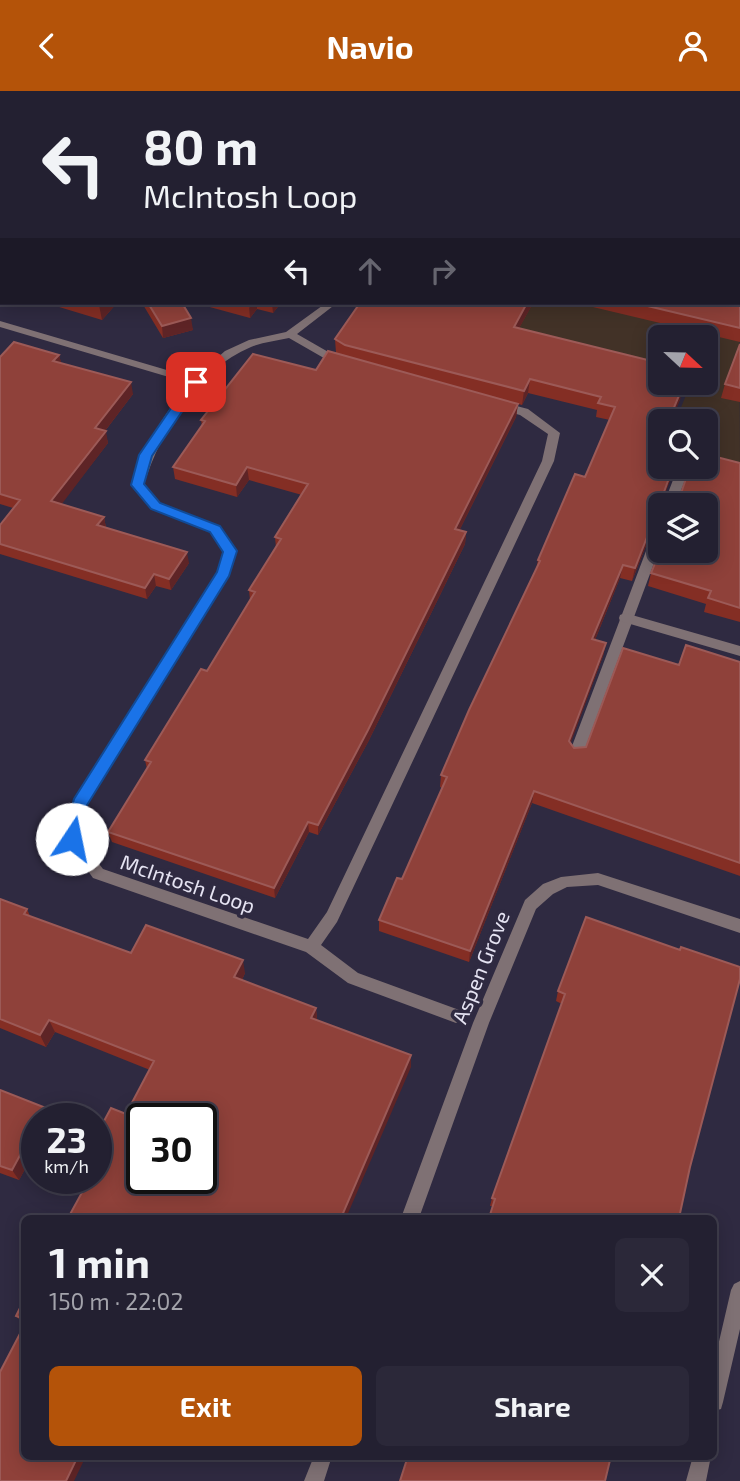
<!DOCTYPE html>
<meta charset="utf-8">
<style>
body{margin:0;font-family:"Exo 2",sans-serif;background:#2b2839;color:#f1f3f6;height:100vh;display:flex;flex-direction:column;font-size:26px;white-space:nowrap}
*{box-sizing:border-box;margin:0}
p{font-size:23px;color:#a3a3ab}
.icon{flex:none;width:38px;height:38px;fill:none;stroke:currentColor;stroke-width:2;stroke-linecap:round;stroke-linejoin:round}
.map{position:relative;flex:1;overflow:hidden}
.sheet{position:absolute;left:21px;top:1124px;width:696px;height:245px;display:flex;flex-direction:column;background:#232031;border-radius:10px;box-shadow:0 4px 18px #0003,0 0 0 2px #403e4d}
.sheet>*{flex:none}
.banner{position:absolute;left:0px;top:0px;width:740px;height:214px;box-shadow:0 4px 18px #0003,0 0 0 2px #403e4d;background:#232031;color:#f1f3f6;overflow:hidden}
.needle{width:46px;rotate:112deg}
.buttons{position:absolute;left:648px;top:234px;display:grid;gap:14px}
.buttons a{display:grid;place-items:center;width:70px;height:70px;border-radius:10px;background:#232031;box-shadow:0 4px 18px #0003,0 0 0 2px #403e4d;font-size:35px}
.speed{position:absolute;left:21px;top:1012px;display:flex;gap:14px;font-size:35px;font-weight:700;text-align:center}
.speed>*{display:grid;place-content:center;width:91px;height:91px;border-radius:50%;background:#232031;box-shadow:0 4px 18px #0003,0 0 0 2px #403e4d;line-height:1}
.speed small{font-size:18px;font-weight:400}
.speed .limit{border:4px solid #111;border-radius:10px;background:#fff;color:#111}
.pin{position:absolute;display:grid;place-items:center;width:60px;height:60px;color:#fff;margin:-30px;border-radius:14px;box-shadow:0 4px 10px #0006}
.me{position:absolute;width:77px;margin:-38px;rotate:11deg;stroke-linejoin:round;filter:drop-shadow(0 0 5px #0008)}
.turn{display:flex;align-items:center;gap:24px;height:147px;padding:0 28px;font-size:32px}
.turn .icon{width:91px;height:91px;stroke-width:2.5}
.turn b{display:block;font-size:49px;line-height:60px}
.lanes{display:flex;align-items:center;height:66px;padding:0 28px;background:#0003;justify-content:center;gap:35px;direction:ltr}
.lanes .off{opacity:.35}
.round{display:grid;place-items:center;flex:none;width:74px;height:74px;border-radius:10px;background:#2b2839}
.headline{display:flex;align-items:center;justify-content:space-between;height:119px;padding:0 28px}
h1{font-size:42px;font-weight:700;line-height:52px}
.action{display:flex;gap:14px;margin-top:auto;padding:14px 28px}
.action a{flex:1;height:80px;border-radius:10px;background:#b45309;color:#fff;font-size:28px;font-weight:700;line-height:80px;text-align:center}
.action a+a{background:#2b2839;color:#f1f3f6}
header{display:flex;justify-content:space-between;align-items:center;height:91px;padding:0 28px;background:#b45309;color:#fff;font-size:32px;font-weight:700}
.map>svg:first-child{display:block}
.commercial{fill:#423227}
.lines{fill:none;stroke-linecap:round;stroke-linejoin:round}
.lane{fill:#7f7174;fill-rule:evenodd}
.street{fill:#7f7174;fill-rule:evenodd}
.highway{fill:#f2cfd6;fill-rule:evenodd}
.wall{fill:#842e24}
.shaded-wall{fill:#5e2426}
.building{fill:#8f413a;stroke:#9c5a57;stroke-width:2;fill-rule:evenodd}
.route{fill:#1a73e8;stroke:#114b97;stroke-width:2}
.labels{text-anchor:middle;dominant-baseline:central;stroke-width:7;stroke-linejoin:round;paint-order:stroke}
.street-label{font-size:21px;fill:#e5e3f2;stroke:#2f2a41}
</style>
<header><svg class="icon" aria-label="back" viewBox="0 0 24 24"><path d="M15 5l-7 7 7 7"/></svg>Navio<svg class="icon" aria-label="person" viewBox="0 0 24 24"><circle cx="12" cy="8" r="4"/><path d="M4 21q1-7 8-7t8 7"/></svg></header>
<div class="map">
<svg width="740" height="1390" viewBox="0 0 740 1390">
<rect width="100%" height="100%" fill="#2f2a41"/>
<!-- commercial -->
<path class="commercial" d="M739,129L740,375L705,366V331H675L691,292H705V247H660V284L363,212H738Z"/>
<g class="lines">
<!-- lane -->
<path class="lane" d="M29,0H38L28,2Z
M149,0H157L148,2Z
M0,88H2V94H0Z
M678,376H690L675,415H663Z
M660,435V456L583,663L581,667H571L569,663L654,439Z"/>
<!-- street -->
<path class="street" d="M473,0H482L472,2Z
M0,161H2L0,169Z
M326,212H337L297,243L344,270V274H336L289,247C276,250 263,251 251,256C196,279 162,338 144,393L160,412L219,435L236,460L228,484L86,714L79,747L103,778L308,848L327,821L542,370L548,343L520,324L494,317L492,314L498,310L528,318L560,342L554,370L337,831L321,854L358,882L462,920L464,925L462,930L456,932L348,892L306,861L93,787L65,748L74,709L218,480L224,460L211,441L152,418L132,394C145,356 163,323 189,292L0,236V230L194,287L225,260L249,249L286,241Z
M625,522L740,555V565L620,530L619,527L620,524Z
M598,782L740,828V842L598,794L567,796L553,803L536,818L489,932L419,1127H401L473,932L525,809L543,793L561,786Z
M740,1190V1238L723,1311L721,1318L714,1320V1272L731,1199L734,1193Z
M314,1365H332L324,1390H304Z
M693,1365H711L706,1390H686Z"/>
<!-- highway -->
<path class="highway" d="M222,0H243L244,2H224Z
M738,105H740V113H738Z"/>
</g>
<!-- wall -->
<path class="wall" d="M2,28V53H0V30Z
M740,194V251L576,212H738Z
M46,212H117L102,229Z
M142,212H182L193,239L163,247Z
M195,212H281L273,222L257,218L250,227Z
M360,212H533L519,237L660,292L680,309L660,331V376H675L665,402L666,404L681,402L740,372V531L704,521L706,513L648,495L651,482L705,460L660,415V434L653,437L632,490L620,487L595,549L606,552L603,565L570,652L574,657L586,656L679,574L740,571V785L532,712L469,871L379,840V829L402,788L442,697L440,696L441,684L536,479L538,469L585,386L610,329L596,326L597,319L528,302L522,314L471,300L518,313L516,326L459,440L466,441L465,453L368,651L318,744L309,741L275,807L112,751L108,741L147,678L145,669L207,580L250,509L249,499L276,457L275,446L302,404L249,389L237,406L175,388L173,376L202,335L201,329L316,279L336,262L335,248Z
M740,253V311L721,307L725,293Z
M59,264L61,272L133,303L105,340L108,352L61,413L104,426L106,437L189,472L171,499L156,495L147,508L0,463V434L13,417L0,413V266Z
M0,808L27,818L30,825L131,862L245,882L242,889L316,917L317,929L411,964V976L81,1102L77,1101L72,1091L126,1023L150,979L55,941L46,956L0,937Z
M586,826L690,1076L493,1115H490L492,1107L562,913L556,910L558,900Z
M0,999L46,1017L51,1027H37V1056L19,1089L0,1082Z
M24,1209V1233L16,1225Z"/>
<!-- shaded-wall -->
<path class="shaded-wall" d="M1,110L2,124L0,126V111Z
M101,212H117L102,229L99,214Z
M251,212H257V218L250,227L249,215Z
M272,212H281L273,222Z
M527,212H533L512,250L514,236Z
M191,227L193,239L163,247L162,235Z
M59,264L62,275L53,270Z
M530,288L528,302L522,314L524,300Z
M131,291L133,303L98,349L95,337Z
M683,295L680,309L671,331H668Z
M518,313L516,326L454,450L455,438Z
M106,340L108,352L55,422L51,410Z
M247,376L249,389L237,406L236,394Z
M673,376H675L661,414L664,401Z
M660,422V434L653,437L632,490L635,477L656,423Z
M104,426L106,437L97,434Z
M466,441L465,453L368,651L318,744V734Z
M187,461L189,472L171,499L169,488Z
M623,474L620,487L590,561L592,548Z
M154,483L156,495L147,508L145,497Z
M606,552L603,565L567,662L569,650Z
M534,700L532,712L469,871L470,860Z
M308,731L309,741L275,807L274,797Z
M243,869L245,882L237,899L234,886Z
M316,917L317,929L311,927Z
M49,929L55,941L46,956L40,944Z
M411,964V976L346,1127H341Z
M46,1017L51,1027H40Z
M37,1033V1056L19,1089L12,1079Z
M78,1365H86L74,1390H66Z"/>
<!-- building -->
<path class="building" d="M576,0H632L631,2H575Z
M2,28V42H0V30Z
M738,193L740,194V237L635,212H738Z
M148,212H182L191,227L162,235Z
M238,212H251L249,215Z
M360,212H527L514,236L660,272V292H670L683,295L668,331H660V376H673L664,401L666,404L681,402L690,376H705V363L740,372V517L708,507L711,500L651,482L660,460H705V415H660V422L656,423L635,477L623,474L592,548L606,552L569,650L574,657L586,656L623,557L679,574L686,554L740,571V772L534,700L470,860L379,829L397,787L402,788L447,686L441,684L469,619L540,470L538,469L575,383L585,386L615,316L598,312L601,306L530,288L524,300L345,254L335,248Z
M14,251L59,264L53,270L131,291L95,337L106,340L51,410L104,426L97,434L187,461L169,488L154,483L145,497L0,453V434L20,409L0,403V266Z
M740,253V297L725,293Z
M328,260L518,313L455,438L466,441L368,639L318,734L308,731L274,797L108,741L151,671L145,669L201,578L207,580L255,501L249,499L281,448L275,446L308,393L247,376L236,394L173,376L205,330L201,329L253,263L316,279Z
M0,808L27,818L24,823L131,862L146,834L243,869L234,886L316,917L311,927L411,964L341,1127H68L85,1096L72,1091L74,1087H96V1045L111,1017L126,1023L154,970L49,929L40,944L0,928ZM142,1027H201V1087H142Z
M586,826L680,859L681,856L740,876V888L690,1076L679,1127H489L495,1108L492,1107L565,903L558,900Z
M0,999L46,1017L40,1027H37V1033L12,1079L0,1075Z
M24,1209V1228L16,1225Z
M24,1235V1365H78L66,1390H0V1281Z
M408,1365H611L605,1390H400Z"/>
<!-- route -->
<path class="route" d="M191,288L202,291L152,365L144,393L160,412L220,435L237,460L229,485L87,714L81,748L72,755L64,748L74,708L217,481L223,461L210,441L151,418L131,394L139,364Z"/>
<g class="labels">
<!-- street labels -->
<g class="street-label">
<text transform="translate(188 792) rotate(19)">McIntosh Loop</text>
<text transform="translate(480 876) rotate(-68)">Aspen Grove</text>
</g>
</g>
</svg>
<div class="buttons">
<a><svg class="needle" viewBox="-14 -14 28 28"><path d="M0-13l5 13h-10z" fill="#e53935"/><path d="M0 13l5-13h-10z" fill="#a3a3ab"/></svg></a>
<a><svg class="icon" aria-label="search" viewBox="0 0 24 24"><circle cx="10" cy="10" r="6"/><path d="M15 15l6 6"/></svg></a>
<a><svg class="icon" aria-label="layers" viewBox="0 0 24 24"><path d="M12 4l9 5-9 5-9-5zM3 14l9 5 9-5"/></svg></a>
</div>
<div class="speed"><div>23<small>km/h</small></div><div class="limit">30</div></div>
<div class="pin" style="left:196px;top:291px;background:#d93025"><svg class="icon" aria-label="arrive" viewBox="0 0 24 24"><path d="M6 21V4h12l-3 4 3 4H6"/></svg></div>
<svg class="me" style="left:72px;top:748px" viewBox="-20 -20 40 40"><circle r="19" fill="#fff"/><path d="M0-13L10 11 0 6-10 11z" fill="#1a73e8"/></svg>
<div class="banner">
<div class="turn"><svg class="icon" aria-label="left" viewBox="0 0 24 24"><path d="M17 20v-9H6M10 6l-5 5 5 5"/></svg><div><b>80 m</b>McIntosh Loop</div></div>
<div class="lanes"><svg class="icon" aria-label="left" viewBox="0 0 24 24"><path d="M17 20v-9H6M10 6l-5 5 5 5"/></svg><svg class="icon off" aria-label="ahead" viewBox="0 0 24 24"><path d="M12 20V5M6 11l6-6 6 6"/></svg><svg class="icon off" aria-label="right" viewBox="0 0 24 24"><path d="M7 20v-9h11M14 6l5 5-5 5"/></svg></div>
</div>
<section class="sheet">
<div class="headline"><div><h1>1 min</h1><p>150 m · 22:02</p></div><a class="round"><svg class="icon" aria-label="close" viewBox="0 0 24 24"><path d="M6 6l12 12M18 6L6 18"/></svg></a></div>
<div class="action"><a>Exit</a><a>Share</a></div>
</section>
</div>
